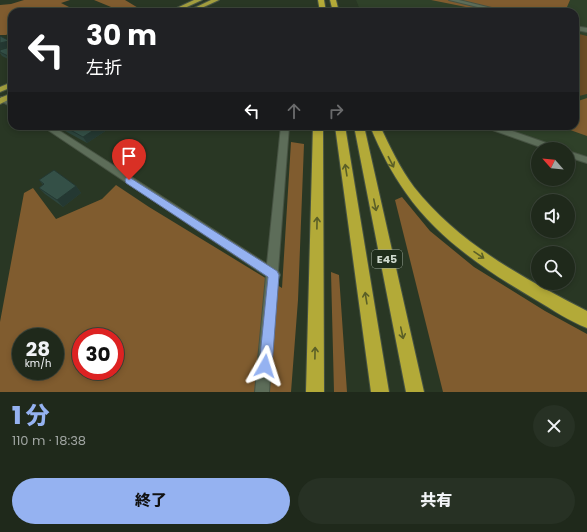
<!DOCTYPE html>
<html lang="ja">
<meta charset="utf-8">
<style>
body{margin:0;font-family:Poppins,"Noto Sans JP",sans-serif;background:#273124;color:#f1f3f6;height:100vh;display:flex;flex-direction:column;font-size:15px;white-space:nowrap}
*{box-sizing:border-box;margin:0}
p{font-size:13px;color:#a1a6a3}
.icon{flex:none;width:22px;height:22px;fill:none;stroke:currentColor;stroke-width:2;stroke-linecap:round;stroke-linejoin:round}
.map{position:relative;height:392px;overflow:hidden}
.drawer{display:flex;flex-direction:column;background:#1f291b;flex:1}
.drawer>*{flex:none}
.hud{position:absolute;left:8px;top:8px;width:571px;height:122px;border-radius:12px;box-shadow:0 2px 6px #0003,0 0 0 1px #3c453a;background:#202124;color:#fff;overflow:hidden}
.needle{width:26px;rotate:297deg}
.tools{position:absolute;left:531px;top:142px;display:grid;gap:8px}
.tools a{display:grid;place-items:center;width:44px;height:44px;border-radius:50%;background:#1f291b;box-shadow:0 2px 6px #0003,0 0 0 1px #3c453a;font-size:20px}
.speed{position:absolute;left:12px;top:328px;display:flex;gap:8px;font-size:20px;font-weight:700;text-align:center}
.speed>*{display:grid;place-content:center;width:52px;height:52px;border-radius:50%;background:#1f291b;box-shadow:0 2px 6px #0003,0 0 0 1px #3c453a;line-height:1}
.speed small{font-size:10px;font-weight:400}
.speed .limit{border:6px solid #d22;background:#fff;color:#111}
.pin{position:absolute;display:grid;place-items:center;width:34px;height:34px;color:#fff;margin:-41px -17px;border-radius:50% 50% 50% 0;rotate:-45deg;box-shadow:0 0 4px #0007}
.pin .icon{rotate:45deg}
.me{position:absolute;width:44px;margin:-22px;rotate:6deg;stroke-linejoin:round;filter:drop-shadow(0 0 3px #0008)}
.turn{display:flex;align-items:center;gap:14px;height:84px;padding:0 12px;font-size:18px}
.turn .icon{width:52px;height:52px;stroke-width:2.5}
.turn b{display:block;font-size:28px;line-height:34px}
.lanes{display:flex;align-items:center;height:38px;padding:0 12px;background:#0003;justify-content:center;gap:20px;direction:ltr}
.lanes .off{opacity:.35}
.round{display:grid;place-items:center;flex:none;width:42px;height:42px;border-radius:21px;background:#273124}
.headline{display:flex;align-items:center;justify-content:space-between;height:68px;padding:0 12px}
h1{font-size:24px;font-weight:800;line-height:30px;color:#95b2f1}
.action{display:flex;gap:8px;margin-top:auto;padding:8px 12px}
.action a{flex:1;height:46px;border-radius:24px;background:#95b2f1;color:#111;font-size:16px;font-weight:800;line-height:46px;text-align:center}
.action a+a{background:#273124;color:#f1f3f6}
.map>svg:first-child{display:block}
.built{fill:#2f4129}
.green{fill:#6a4c25}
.forest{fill:#805c2f;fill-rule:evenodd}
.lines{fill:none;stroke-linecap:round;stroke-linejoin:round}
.minor-casing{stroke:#475343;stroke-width:2}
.trunk-casing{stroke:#475343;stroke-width:2}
.motorway-casing{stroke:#475343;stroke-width:2}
.minor{fill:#5d6d59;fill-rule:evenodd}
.trunk{fill:#a29e3e;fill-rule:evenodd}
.motorway{fill:#b3aa38;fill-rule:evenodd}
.wall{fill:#2d453d}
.shaded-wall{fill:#243832}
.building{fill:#345047;stroke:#243832}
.oneway{stroke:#5a5f27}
.route{fill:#95b2f1;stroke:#61749d}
.labels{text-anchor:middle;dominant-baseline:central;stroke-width:4;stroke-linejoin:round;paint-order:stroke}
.shield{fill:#1f2d1b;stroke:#9ca799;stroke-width:1}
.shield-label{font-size:11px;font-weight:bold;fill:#d1dbcf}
</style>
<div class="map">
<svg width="587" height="392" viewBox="0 0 587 392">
<rect width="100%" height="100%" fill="#293724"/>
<!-- built -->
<path class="built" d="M356,0H587V157L499,126H575V12H361Z"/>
<!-- green -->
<path class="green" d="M575,33L587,36V94L575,97Z"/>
<!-- forest -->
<path class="forest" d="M24,0H70L61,3L69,7L56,12L47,10L41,12H12V32L6,35H0V5L11,4Z
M94,0H125L140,9L125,12H101L111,7Z
M431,0H570L567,7L571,11L491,12Z
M587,98V136L559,126H575V102Z
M291,142L304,144L298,300L291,392H0V322L24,193L33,188L56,219L102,199L116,185L149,207L282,288ZM21,337H55V371H21ZM81,337H115V371H81Z
M402,197L430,231L474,267L545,311L587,334V392H443L395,200Z
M331,272L339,275L347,392H334Z"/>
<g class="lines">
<defs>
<path id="minor" d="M449,0H459L508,12H498Z
M83,9L89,12H81V10Z
M575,26L587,28V32L575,30Z
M1,97H7L12,101V107L1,101Z
M42,126H52L267,264L281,126H289L278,271L280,275L278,279L269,392H255L266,276Z
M486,126H498L558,147L559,149H546L487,128Z
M568,151L587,157V163L568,157Z"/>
<path id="trunk" d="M194,0H202L176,12H168Z
M211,0H219L195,11L190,10Z
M12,82V87L0,92V87Z
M12,93V98L0,104V98Z"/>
<path id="motorway" d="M318,0H324L326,12H320Z
M330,0H336L339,12H333Z
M313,126H323L324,392H306Z
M335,126H345L389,392H371Z
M354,126H364L424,392H406Z
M370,126H380C390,147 400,168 414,187C459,244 525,279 587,311V328C569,321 553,310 536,300C488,272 438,239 406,193C391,172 380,150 370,126Z"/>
</defs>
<!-- minor casing -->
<use href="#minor" class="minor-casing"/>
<!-- trunk casing -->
<use href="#trunk" class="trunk-casing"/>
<!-- motorway casing -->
<use href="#motorway" class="motorway-casing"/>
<!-- minor -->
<use href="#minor" class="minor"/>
<!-- trunk -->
<use href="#trunk" class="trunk"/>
<!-- motorway -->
<use href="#motorway" class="motorway"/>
</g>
<!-- wall -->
<path class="wall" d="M0,36L12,42V61L2,56L0,53V50L10,47L0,49Z
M56,126H113L87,143Z
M39,180L76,186L81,193L63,207L45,194L39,188L43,185Z"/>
<!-- shaded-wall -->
<path class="shaded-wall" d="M9,41L12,46L0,49V43Z
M100,126H113L87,143L83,137Z
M76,186L81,193L63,207L57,200Z"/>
<!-- building -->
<path class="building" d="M0,36L12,42V58L0,52V50L10,47L9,41L0,43Z
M63,126H100L83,137Z
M54,170L76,186L57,200L39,188L44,184L39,180Z"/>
<!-- one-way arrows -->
<defs><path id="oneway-shaft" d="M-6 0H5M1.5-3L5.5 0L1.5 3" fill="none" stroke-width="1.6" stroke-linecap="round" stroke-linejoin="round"/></defs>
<g class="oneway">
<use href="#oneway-shaft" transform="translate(391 162) rotate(63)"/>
<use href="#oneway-shaft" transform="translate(346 170) rotate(-99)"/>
<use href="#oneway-shaft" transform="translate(375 205) rotate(78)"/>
<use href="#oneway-shaft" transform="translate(317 223) rotate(-89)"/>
<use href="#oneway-shaft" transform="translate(479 255) rotate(34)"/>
<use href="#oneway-shaft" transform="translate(366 298) rotate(-99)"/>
<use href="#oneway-shaft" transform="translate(402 333) rotate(78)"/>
<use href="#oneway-shaft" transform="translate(315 353) rotate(-89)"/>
</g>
<!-- route -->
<path class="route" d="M129,177L277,271L279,275L272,366L270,371L265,372L261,371L259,366L268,277L126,183L125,180L126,178Z"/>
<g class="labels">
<!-- shield labels -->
<rect class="shield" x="372" y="250" width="30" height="18" rx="3"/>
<g class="shield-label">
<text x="387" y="259">E45</text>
</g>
</g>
</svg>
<div class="tools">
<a><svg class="needle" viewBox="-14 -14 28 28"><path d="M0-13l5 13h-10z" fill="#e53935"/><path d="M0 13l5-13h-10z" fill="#a1a6a3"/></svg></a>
<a><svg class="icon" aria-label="sound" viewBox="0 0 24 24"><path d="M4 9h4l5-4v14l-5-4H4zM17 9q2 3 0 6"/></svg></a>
<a><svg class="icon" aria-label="search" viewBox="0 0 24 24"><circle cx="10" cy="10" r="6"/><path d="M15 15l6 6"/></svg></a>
</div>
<div class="speed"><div>28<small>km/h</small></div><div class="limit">30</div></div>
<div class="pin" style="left:129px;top:180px;background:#d93025"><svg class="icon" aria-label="arrive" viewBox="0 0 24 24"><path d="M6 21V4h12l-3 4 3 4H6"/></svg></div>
<svg class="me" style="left:265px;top:366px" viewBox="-20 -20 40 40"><path d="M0-17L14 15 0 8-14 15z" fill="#95b2f1" stroke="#fff" stroke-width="4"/></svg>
<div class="hud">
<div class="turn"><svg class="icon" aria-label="left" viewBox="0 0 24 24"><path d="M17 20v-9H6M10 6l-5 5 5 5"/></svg><div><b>30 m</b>左折</div></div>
<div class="lanes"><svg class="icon" aria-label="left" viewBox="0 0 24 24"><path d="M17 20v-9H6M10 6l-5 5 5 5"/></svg><svg class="icon off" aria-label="ahead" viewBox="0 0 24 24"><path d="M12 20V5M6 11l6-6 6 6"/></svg><svg class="icon off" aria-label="right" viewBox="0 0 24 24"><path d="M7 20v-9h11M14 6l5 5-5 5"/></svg></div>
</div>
</div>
<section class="drawer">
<div class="headline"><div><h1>1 分</h1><p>110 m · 18:38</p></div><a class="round"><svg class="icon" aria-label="close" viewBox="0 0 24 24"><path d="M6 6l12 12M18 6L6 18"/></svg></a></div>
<div class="action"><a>終了</a><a>共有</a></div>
</section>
